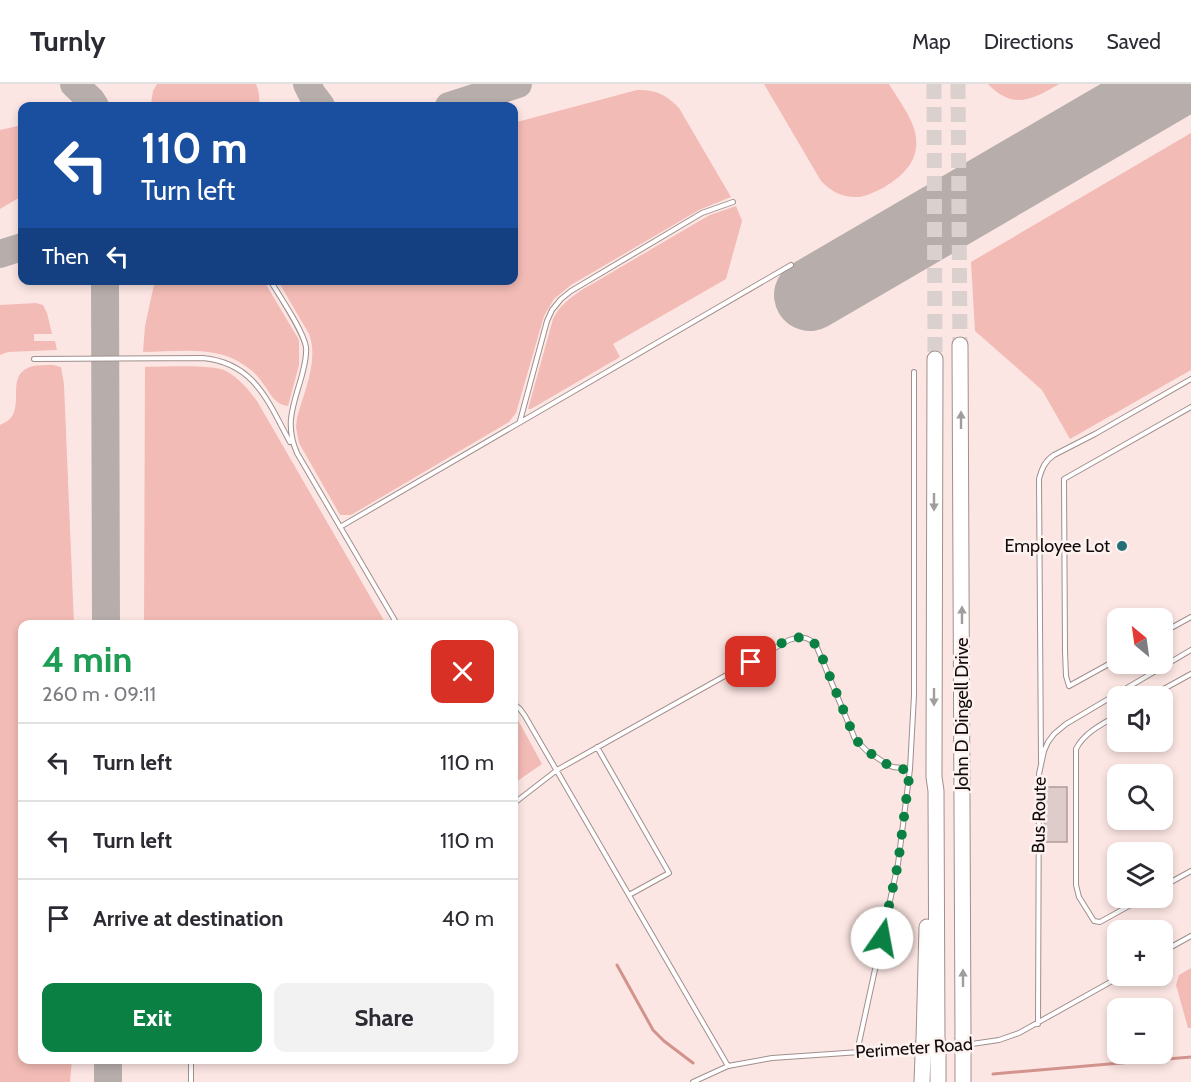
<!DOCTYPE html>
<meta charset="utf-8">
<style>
body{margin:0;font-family:Cabin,sans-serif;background:#f2f2f3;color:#2b2b33;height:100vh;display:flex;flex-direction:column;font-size:22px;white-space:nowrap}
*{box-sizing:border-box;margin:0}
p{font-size:20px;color:#7c7c81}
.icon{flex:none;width:33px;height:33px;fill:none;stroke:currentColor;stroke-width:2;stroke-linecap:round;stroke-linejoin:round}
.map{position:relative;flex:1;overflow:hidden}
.drawer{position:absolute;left:18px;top:536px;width:500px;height:444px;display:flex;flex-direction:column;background:#fff;border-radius:12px;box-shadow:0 3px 9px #0003}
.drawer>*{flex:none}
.guide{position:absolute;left:18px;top:18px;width:500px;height:183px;border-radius:12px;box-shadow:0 3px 9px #0003;background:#1a4fa0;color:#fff;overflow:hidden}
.needle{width:39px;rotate:331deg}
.tools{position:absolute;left:1107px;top:524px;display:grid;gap:12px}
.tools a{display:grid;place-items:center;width:66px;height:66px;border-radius:12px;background:#fff;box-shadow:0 3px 9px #0003;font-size:30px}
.pin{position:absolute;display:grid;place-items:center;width:51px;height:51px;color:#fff;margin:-26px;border-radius:12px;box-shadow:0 3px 9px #0006}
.me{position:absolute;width:66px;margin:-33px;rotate:12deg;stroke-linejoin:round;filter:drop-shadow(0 0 4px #0008)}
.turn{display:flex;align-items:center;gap:21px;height:126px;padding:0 24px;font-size:27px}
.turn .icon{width:78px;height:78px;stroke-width:2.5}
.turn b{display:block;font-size:42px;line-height:51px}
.then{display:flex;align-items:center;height:57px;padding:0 24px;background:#0003;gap:12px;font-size:22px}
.round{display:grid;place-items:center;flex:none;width:63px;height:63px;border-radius:12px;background:#f2f2f3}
.overview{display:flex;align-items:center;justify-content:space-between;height:102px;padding:0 24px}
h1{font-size:36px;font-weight:700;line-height:45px;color:#1e9e55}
.button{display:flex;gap:12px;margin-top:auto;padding:12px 24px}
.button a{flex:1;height:69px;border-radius:12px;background:#0b8043;color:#fff;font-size:24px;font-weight:700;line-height:69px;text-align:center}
.button a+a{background:#f2f2f3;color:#2b2b33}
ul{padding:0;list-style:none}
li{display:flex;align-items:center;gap:18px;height:78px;padding:0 24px;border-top:2px solid #e1e1e2}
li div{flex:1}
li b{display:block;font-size:22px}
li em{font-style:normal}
header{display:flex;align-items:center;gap:36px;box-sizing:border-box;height:84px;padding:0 30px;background:#fff;border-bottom:2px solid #e1e1e2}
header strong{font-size:28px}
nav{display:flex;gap:33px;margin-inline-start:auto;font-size:21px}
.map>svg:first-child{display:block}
.built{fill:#fce6e3;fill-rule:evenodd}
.green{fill:#f3bbb5}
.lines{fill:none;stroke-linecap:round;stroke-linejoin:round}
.stream{stroke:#d3938d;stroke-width:3}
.taxiway{stroke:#b7aeac;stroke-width:28}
.runway{stroke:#b7aeac;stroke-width:72}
.building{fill:#deccca;stroke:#ad9c9a;stroke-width:1.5}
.highway-tunnel{stroke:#dad0ce;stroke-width:15;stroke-dasharray:15 8;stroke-linecap:butt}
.lane-casing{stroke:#a08f8d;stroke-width:6}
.highway-casing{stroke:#a08f8d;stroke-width:17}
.lane{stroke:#fff;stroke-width:4}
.highway{stroke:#fff;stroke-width:15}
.highway-bridge-casing{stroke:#a08f8d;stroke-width:17;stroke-linecap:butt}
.highway-bridge{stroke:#fff;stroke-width:15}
.oneway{fill:#a09e9d}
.route{stroke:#0b8043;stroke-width:10;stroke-dasharray:0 18}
.poi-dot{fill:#256f77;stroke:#fdf2f0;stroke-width:2}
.labels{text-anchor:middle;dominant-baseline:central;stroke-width:5;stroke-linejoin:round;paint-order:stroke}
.poi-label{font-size:18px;fill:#110c0b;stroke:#fdf2f0;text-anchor:end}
.street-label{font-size:18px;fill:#110c0b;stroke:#fdf2f0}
</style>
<header>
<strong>Turnly</strong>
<nav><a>Map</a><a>Directions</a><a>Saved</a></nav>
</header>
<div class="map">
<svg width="1191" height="998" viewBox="0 0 1191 998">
<rect width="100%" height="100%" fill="#fdf2f0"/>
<!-- built -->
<path class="built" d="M0,0H1191V998H0ZM22,22H513V196H22ZM1118,534H1162V579H1118ZM22,540H513V975H22ZM1118,612H1162V657H1118ZM1118,690H1162V735H1118ZM1118,768H1162V813H1118ZM1118,846H1162V891H1118ZM1118,924H1162V969H1118Z"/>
<!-- green -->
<path class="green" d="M157,0H256C259,7 260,15 259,22H155L151,20L153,7Z
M764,0H889C898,15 915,37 916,54C919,79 900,94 881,105C874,108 867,112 859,113C844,114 831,108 821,97Z
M988,0H1059C1032,16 1013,26 988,0Z
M637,6C655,5 667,11 679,24L731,113L699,126L571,201L554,215L544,232L516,329L509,338L351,431H340L299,359L296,343L297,334C304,308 319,276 309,250L278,197L513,196V39Z
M22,41V112L0,125V46Z
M1191,49V286L1070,355L1042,306L975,247L971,178Z
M736,122L742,137L726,195L613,260L620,273L531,325H528L553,235C559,222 569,215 580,207L701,136L710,131Z
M155,196L264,197L299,256V281L288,322C284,321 282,321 279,319C272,315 269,307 264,301C259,293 252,286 244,281C216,261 177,268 143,268L145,242Z
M36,219L43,221L47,229L52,250H34V257H55L57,266L8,268L0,271V221Z
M53,281L61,283L64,300L74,540H22V975H72L70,998H0V341C6,338 12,335 14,328C20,311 8,289 33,282C39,281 46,281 53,281Z
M145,283C163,283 212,280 226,287C240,295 248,305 257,317L386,540H144Z
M513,632L518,636L542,680L513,700Z
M1191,884V944H1188L1176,901L1179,891Z"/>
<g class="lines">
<!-- stream -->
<path class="stream" d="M617,881L653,946L664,957L693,979
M993,990L1191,973"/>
<!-- taxiway -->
<path class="taxiway" d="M74,0L91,16L95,22
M307,0L312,10L321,22
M449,22L518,0
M0,170L22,163
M105,196L106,540
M108,975V998"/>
<!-- runway -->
<path class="runway" d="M810,211L1172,0"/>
</g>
<!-- building -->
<path class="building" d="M1044,703H1067V758H1045Z"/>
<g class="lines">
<!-- highway-tunnel -->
<path class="highway-tunnel" d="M934,0L935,275
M958,0L960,261"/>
<defs>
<path id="lane" d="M270,196C280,213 303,246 306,263C307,273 304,282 302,291C294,320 284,339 297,369L397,540
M34,275L203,274C255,279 268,318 290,358
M520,337L547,237L552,226L561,215L571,207L702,129L733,118
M340,443L791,181
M1162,549L1191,533
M1118,575L1069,602L1066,592L1065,567L1064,395L1191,323
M1151,612L1191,590
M513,619L520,625L525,632L728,982
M1118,631C1102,640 1084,649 1076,665V801L1079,813L1094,837L1100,838L1145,813
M597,663L669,789L629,811
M1041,678L1039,395C1042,384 1045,377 1054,371L1095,350L1191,295
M513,720L557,686L789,556C800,552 808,552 816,561L855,655L867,667L888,681L893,683L910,685
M1162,803L1191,787
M1162,868L1191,852
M1038,940L1039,690L1044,667L1048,658L1054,650L1066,640L1191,566
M965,961L999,956L1019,949L1123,891
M941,963L958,962
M857,968L898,780L910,685L914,611V288
M191,975V998
M693,998L728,982L772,974L919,964"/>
<path id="highway" d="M960,261L963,953
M935,275L934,693L936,707L937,955
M924,956L927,843
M938,971V998
M922,998L923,972
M963,998V969"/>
</defs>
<!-- lane casing -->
<use href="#lane" class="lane-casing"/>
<!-- highway casing -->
<use href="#highway" class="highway-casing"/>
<!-- lane -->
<use href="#lane" class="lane"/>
<!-- highway -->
<use href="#highway" class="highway"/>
<defs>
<path id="highway-bridge" d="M937,955L938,971
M963,969V953
M923,972L924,956"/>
</defs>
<!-- highway-bridge casing -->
<use href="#highway-bridge" class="highway-bridge-casing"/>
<!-- highway-bridge -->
<use href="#highway-bridge" class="highway-bridge"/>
</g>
<!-- one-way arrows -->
<defs><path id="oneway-solid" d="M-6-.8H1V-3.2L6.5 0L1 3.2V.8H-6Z" transform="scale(1.5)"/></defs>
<g class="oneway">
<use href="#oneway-solid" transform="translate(961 336) rotate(-90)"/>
<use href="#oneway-solid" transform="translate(934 418) rotate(90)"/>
<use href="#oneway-solid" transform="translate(962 531) rotate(-90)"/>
<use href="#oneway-solid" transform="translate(934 613) rotate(90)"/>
<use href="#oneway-solid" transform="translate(963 894) rotate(-90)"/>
</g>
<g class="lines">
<!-- route -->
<path class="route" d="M751,578C764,570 796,545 811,556C815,559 817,564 820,568L855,655L867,667L888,681L893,684L910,686L898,780L882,854"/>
</g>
<!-- markers -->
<circle class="poi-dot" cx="1122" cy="462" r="6"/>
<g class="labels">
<!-- poi labels -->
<g class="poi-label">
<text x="1110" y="462">Employee Lot</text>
</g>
<!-- street labels -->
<g class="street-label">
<text transform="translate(962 630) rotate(-90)">John D Dingell Drive</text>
<text transform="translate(1039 731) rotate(-89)">Bus Route</text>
<text transform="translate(914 964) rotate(-4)">Perimeter Road</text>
</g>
</g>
</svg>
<div class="tools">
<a><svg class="needle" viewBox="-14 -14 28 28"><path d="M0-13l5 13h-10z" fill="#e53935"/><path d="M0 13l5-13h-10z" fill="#7c7c81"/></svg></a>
<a><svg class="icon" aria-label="sound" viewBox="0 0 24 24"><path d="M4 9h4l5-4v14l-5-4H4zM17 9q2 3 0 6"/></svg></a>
<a><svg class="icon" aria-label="search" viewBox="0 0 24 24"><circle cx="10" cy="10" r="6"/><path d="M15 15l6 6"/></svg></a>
<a><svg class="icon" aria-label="layers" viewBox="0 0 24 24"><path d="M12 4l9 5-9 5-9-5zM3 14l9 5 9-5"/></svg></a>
<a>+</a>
<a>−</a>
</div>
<div class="pin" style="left:751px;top:578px;background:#d93025"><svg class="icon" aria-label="arrive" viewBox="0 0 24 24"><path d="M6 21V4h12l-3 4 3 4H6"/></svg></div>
<svg class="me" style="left:882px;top:854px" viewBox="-20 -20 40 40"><circle r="19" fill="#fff"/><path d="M0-13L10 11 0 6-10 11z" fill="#0b8043"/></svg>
<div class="guide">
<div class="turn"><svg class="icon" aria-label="left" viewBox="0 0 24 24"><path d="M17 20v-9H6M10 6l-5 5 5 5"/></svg><div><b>110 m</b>Turn left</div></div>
<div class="then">Then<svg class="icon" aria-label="left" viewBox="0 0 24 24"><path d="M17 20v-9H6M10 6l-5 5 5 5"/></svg></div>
</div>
<section class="drawer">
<div class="overview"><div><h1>4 min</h1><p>260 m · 09:11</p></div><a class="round" style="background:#d93025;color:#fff"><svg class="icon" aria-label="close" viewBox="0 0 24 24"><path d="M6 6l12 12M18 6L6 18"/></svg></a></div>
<ul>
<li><svg class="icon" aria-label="left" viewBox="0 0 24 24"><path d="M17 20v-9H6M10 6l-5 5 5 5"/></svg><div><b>Turn left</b></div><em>110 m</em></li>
<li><svg class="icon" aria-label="left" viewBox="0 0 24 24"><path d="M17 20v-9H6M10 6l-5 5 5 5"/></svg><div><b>Turn left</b></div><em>110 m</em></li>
<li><svg class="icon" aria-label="arrive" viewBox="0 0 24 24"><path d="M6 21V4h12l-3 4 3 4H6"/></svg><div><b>Arrive at destination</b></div><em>40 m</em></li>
</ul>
<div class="button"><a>Exit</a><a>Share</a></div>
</section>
</div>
